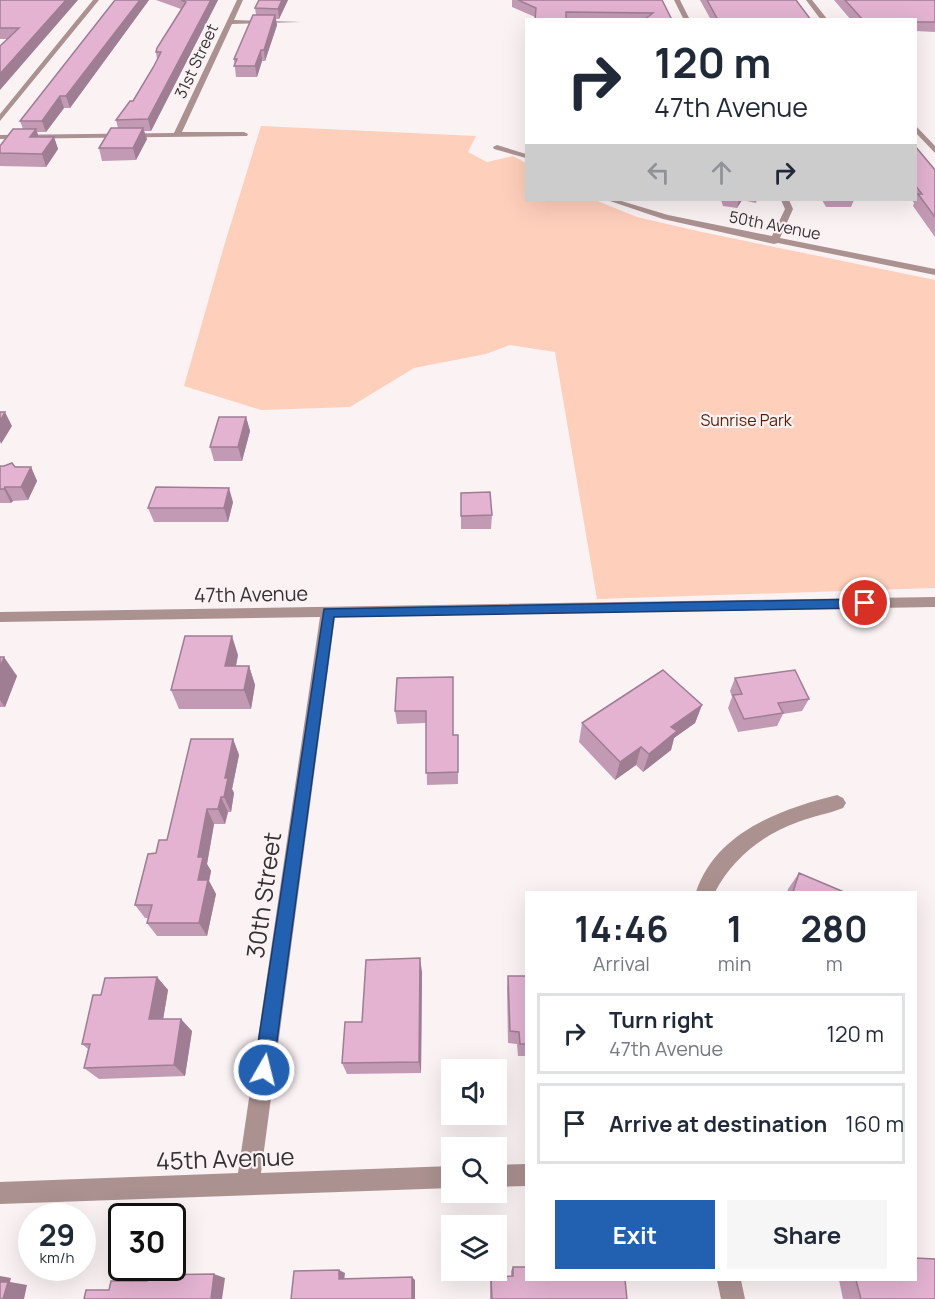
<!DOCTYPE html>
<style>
body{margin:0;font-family:Manrope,sans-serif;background:#f6f6f7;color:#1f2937;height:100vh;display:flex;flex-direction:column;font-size:22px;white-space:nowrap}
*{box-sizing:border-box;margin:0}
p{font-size:20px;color:#747a83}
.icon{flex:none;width:33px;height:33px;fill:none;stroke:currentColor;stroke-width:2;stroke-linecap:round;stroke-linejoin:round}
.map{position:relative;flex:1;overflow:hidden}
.side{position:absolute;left:525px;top:891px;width:392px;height:390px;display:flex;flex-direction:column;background:#fff;border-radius:0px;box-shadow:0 6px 24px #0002}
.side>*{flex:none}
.top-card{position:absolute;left:525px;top:18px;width:392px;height:183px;border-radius:0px;box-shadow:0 6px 24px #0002;background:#fff;color:#1f2937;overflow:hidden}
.controls{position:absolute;left:441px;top:1059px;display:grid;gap:12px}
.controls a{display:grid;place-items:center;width:66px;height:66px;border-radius:0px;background:#fff;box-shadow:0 6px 24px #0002;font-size:30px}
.speed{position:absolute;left:18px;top:1203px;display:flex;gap:12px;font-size:30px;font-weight:700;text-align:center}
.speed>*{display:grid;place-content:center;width:78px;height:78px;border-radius:50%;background:#fff;box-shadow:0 6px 24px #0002;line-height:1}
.speed small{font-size:15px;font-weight:400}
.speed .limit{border:3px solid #111;border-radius:9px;background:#fff;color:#111}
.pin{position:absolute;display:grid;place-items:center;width:51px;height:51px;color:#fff;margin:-26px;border:3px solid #fff;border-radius:50%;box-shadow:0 2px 6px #0007}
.me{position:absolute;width:66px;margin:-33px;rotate:8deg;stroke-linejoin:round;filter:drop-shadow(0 0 4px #0008)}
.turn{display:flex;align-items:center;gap:21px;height:126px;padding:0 30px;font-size:27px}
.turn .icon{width:78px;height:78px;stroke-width:2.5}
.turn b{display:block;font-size:42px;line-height:51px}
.lanes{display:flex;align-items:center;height:57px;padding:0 30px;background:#0003;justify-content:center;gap:30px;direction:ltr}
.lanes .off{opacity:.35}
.eta{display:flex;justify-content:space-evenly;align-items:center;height:102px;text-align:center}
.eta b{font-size:36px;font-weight:700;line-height:42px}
.action{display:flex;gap:12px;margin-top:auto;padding:12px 30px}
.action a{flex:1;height:69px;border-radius:0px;background:#2260b1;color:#fff;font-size:24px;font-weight:700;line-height:69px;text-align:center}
.action a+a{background:#f6f6f7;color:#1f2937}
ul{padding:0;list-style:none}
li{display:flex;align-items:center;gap:18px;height:81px;margin:0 12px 9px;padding:0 18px;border:3px solid #e0e1e3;border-radius:0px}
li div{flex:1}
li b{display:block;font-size:22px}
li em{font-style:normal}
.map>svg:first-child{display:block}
.green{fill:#fecfbb}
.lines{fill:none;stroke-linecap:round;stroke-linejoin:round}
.minor{fill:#ab9291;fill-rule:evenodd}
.wall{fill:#c39ab4}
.shaded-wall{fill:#9f7d92}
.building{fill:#e3b3d1;stroke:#9f7d92;stroke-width:1.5}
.route{fill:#2260b1;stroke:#163e73;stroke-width:1.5}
.labels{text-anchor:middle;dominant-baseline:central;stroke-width:4.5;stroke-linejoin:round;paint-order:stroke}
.far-street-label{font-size:16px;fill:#343132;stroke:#fbf2f4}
.far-park-label{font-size:16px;fill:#581c00;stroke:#fbf2f4}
.street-label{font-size:20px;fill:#343132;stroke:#fbf2f4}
.near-street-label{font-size:24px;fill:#343132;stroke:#fbf2f4}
</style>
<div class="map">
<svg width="935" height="1299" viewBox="0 0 935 1299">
<rect width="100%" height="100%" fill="#fbf2f4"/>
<!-- green -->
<path class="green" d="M261,126L476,136L468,152L487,162L513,156L526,163V200H595L637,217L697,231L935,280V588L597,599L555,352L510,345L486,354L414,368L350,407L261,410L184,386L224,246Z"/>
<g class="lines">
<!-- minor -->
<path class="minor" d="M93,0H99L0,121V114Z
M237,0H243L234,20L302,22L232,24L182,132H244L248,134L247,136L0,139V135L174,133Z
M674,0H680L690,20H684Z
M806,0H812L828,20H821Z
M915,125L935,146V153L915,132Z
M497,145L526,154V158L494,149L493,147Z
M607,200H618L668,215L772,236L785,209L781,200H789L793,209L780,238L935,269V275L778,243L774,244L663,219Z
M935,597V607L335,617L261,1173L452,1166V1188L0,1204V1182L238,1173L320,617L0,622V612Z
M837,795L843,798L846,803L843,808C828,814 813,816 798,822C762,835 733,858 715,892H696C716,832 781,809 837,795Z
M526,1164V1186L496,1187V1165Z
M717,1280H741L745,1299H721Z"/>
</g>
<!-- wall -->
<path class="wall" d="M0,0H78L8,39H0Z
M115,0H149L70,108H64L46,132H37L39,137H54L58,149L46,167L0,166V146L23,129L20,121Z
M156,0H218L151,131H144L147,139L136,160L102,161L99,148L118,128L116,120L133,101L154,66L157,59L156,52L181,9Z
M288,0L279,19H276L277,25L265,61H262L257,77H236L234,59L256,15L255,8Z
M512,0H662L672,20H535V17L512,7Z
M700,0H796L811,20H711Z
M834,0H935V32L915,31V20H851Z
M915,146L935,170V237L913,206L914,203L912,200H915Z
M721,200H757L756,203L742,200L737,208L723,206Z
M822,200H854L851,207H826Z
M246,417L250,431L242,461H214L210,447Z
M0,466L31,467L37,481L28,500L13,501L11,503H0Z
M461,493L492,515L491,529H461Z
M233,502L228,522H154L148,508Z
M238,655L236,666H249L255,685L251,709H179L171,690Z
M0,657L17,676L5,707H0Z
M397,678L453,735H458V784L427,785L426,723L397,724L395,711Z
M735,678L809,699L802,711L783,714L777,726L738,732L728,708L732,697L730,691Z
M702,705L695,723L674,738L671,750L643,772L636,765L615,780L579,742L582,723Z
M233,739L239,755L232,789L234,793L231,812H228L225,824H214L207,864L211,871L209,881L216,894L207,936H157L147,923L148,918H145L135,905L156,853L167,840Z
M799,873L844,892H787L788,889Z
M422,972L421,1073L347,1074L342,1063L362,1022Z
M508,976H526V1056H518L517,1044L508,1043L507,989Z
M157,977L168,990L163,1019L192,1031L185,1076L99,1079L84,1068L88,1049L82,1044L101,995Z
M513,1267L627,1299H490V1280L491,1277L511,1276V1271Z
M839,1280H915L935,1299H843Z"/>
<!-- shaded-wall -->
<path class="shaded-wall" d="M66,0H78L0,90V74Z
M140,0H149L70,108L66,96Z
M211,0H218L151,131L148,119Z
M282,0H288L279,19L278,9Z
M275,15L277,25L265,61L264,50Z
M261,50L262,61L257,77L255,66Z
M60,96L64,108L46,132L42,121Z
M143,128L147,139L136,160L133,148Z
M36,129L40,141L30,137Z
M54,137L58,149L46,167L42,154Z
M739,200H742L737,208Z
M5,412L12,426L1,444L0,441V421Z
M246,417L250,431L242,461L238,447Z
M31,467L37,481L28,500L21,487Z
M5,487L13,501L11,503L4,489Z
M229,488L233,502L228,522L224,508Z
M232,636L238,655L232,685L225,666Z
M4,657L17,676L5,707L0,700V667Z
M249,666L255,685L251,709L244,690Z
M702,705L695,723L674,738L671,750L643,772L649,754L671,727Z
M233,739L239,755L232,789L234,793L231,812L224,797L225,778Z
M641,747L636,765L615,780L620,762Z
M221,797L228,812L225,824L218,809Z
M207,809L214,824L207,864L211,871L209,881L216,894L207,936L199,923L198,880V857Z
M420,958L422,972L421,1073L419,1062Z
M157,977L168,990L161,1032L149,1019Z
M181,1019L192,1031L185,1076L174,1065Z
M339,1270L345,1273L344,1282L339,1279Z
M214,1274L225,1278L222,1299H211Z
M0,1276L11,1278L10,1282L27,1285L24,1299H3L0,1284Z
M412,1277L415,1280V1299H412Z"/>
<!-- building -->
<path class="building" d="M0,0H66L0,74V46L19,28H0Z
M115,0H140L66,96H60L42,121H20Z
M181,0H211L148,119L116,120L130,101H133L154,66L161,52H156L157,48L186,2Z
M259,0H282L278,9L255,8Z
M518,0H662L672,20H644L653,13L566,12V20H535L536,8Z
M707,0H796L811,20H718Z
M845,0H935V22H915V20H863Z
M253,15H275L264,50H261L255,66H234L237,59H234Z
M111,128H143L133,148H99Z
M13,129H36L30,137H54L42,154L0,153V146Z
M915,146L935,170V217L918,194H922L915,185Z
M0,412H5L0,421Z
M219,417H246L238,447H210Z
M12,463L15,467H31L21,487H5L4,489H0V466H4Z
M156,487L229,488L224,508H148Z
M490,492L492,515L461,516V493Z
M185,636H232L225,666H249L244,690H171Z
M0,657H4L0,667Z
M663,670L702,705L671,727L677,731L649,754L641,747L620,762L582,723Z
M795,670L809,699L778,703L783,713L744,719L733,695L742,694L735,678Z
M453,677V735H458V772L426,773V711H395L397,678Z
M191,739H233L225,778H228L224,797H221L218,809H207L198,857H203L198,880H208L199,923H147L152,905H135L148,854L156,853L159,840H167Z
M799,873L844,892H793Z
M420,958L419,1062L342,1063L345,1022H362L366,960Z
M508,976H526V1044H520L519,1032L510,1031Z
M157,977L149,1019H181L174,1065L84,1068L90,1044H82L93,995H101L105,978Z
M915,1258L935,1259V1299H861L856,1280H915Z
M513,1267H526V1280H625L627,1299H492L491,1277L513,1276Z
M339,1270V1279L412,1277V1299H291L294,1271Z
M214,1274L211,1299H84L86,1290H109L111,1281H147L148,1275Z
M0,1282H8L3,1299H0Z"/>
<!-- route -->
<path class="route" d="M865,599L872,603L865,608L334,617L273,1070L271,1077L264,1079L257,1077L254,1070L324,609Z"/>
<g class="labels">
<!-- far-street labels -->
<g class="far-street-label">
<text transform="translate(196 61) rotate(-65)">31st Street</text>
<text transform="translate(775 225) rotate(11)">50th Avenue</text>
</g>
<!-- far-park labels -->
<g class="far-park-label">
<text x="746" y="420">Sunrise Park</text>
</g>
<!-- street labels -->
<g class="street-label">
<text transform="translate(251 594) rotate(-1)">47th Avenue</text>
</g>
<!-- near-street labels -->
<g class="near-street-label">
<text transform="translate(263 895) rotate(-82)">30th Street</text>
<text transform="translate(225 1158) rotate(-2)">45th Avenue</text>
</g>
</g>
</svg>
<div class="controls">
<a><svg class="icon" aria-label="sound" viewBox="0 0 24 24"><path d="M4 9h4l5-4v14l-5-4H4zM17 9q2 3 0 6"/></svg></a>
<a><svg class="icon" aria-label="search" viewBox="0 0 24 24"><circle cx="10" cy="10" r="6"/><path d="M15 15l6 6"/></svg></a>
<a><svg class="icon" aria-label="layers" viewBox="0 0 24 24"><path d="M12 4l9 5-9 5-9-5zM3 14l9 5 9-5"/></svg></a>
</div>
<div class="speed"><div>29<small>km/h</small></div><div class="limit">30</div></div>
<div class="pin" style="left:865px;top:603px;background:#d93025"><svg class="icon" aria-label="arrive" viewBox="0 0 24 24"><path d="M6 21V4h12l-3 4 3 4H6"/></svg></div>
<svg class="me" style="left:264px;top:1070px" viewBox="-20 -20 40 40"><circle r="17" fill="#2260b1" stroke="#fff" stroke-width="3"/><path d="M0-11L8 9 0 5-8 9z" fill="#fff"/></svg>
<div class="top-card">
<div class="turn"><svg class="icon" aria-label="right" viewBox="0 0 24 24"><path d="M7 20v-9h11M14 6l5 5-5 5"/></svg><div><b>120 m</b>47th Avenue</div></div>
<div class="lanes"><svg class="icon off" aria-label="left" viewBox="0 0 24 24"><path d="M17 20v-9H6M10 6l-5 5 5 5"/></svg><svg class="icon off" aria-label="ahead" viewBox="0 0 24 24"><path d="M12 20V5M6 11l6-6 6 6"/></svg><svg class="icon" aria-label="right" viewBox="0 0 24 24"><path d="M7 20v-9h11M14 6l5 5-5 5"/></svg></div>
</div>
<section class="side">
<div class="eta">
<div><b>14:46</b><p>Arrival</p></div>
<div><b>1</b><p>min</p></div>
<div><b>280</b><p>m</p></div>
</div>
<ul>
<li><svg class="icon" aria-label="right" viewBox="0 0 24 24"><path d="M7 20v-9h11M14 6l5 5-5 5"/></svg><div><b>Turn right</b><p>47th Avenue</p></div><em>120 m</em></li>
<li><svg class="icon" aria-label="arrive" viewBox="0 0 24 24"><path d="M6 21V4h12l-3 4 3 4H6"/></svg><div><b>Arrive at destination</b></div><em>160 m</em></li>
</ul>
<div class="action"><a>Exit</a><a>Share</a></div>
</section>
</div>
